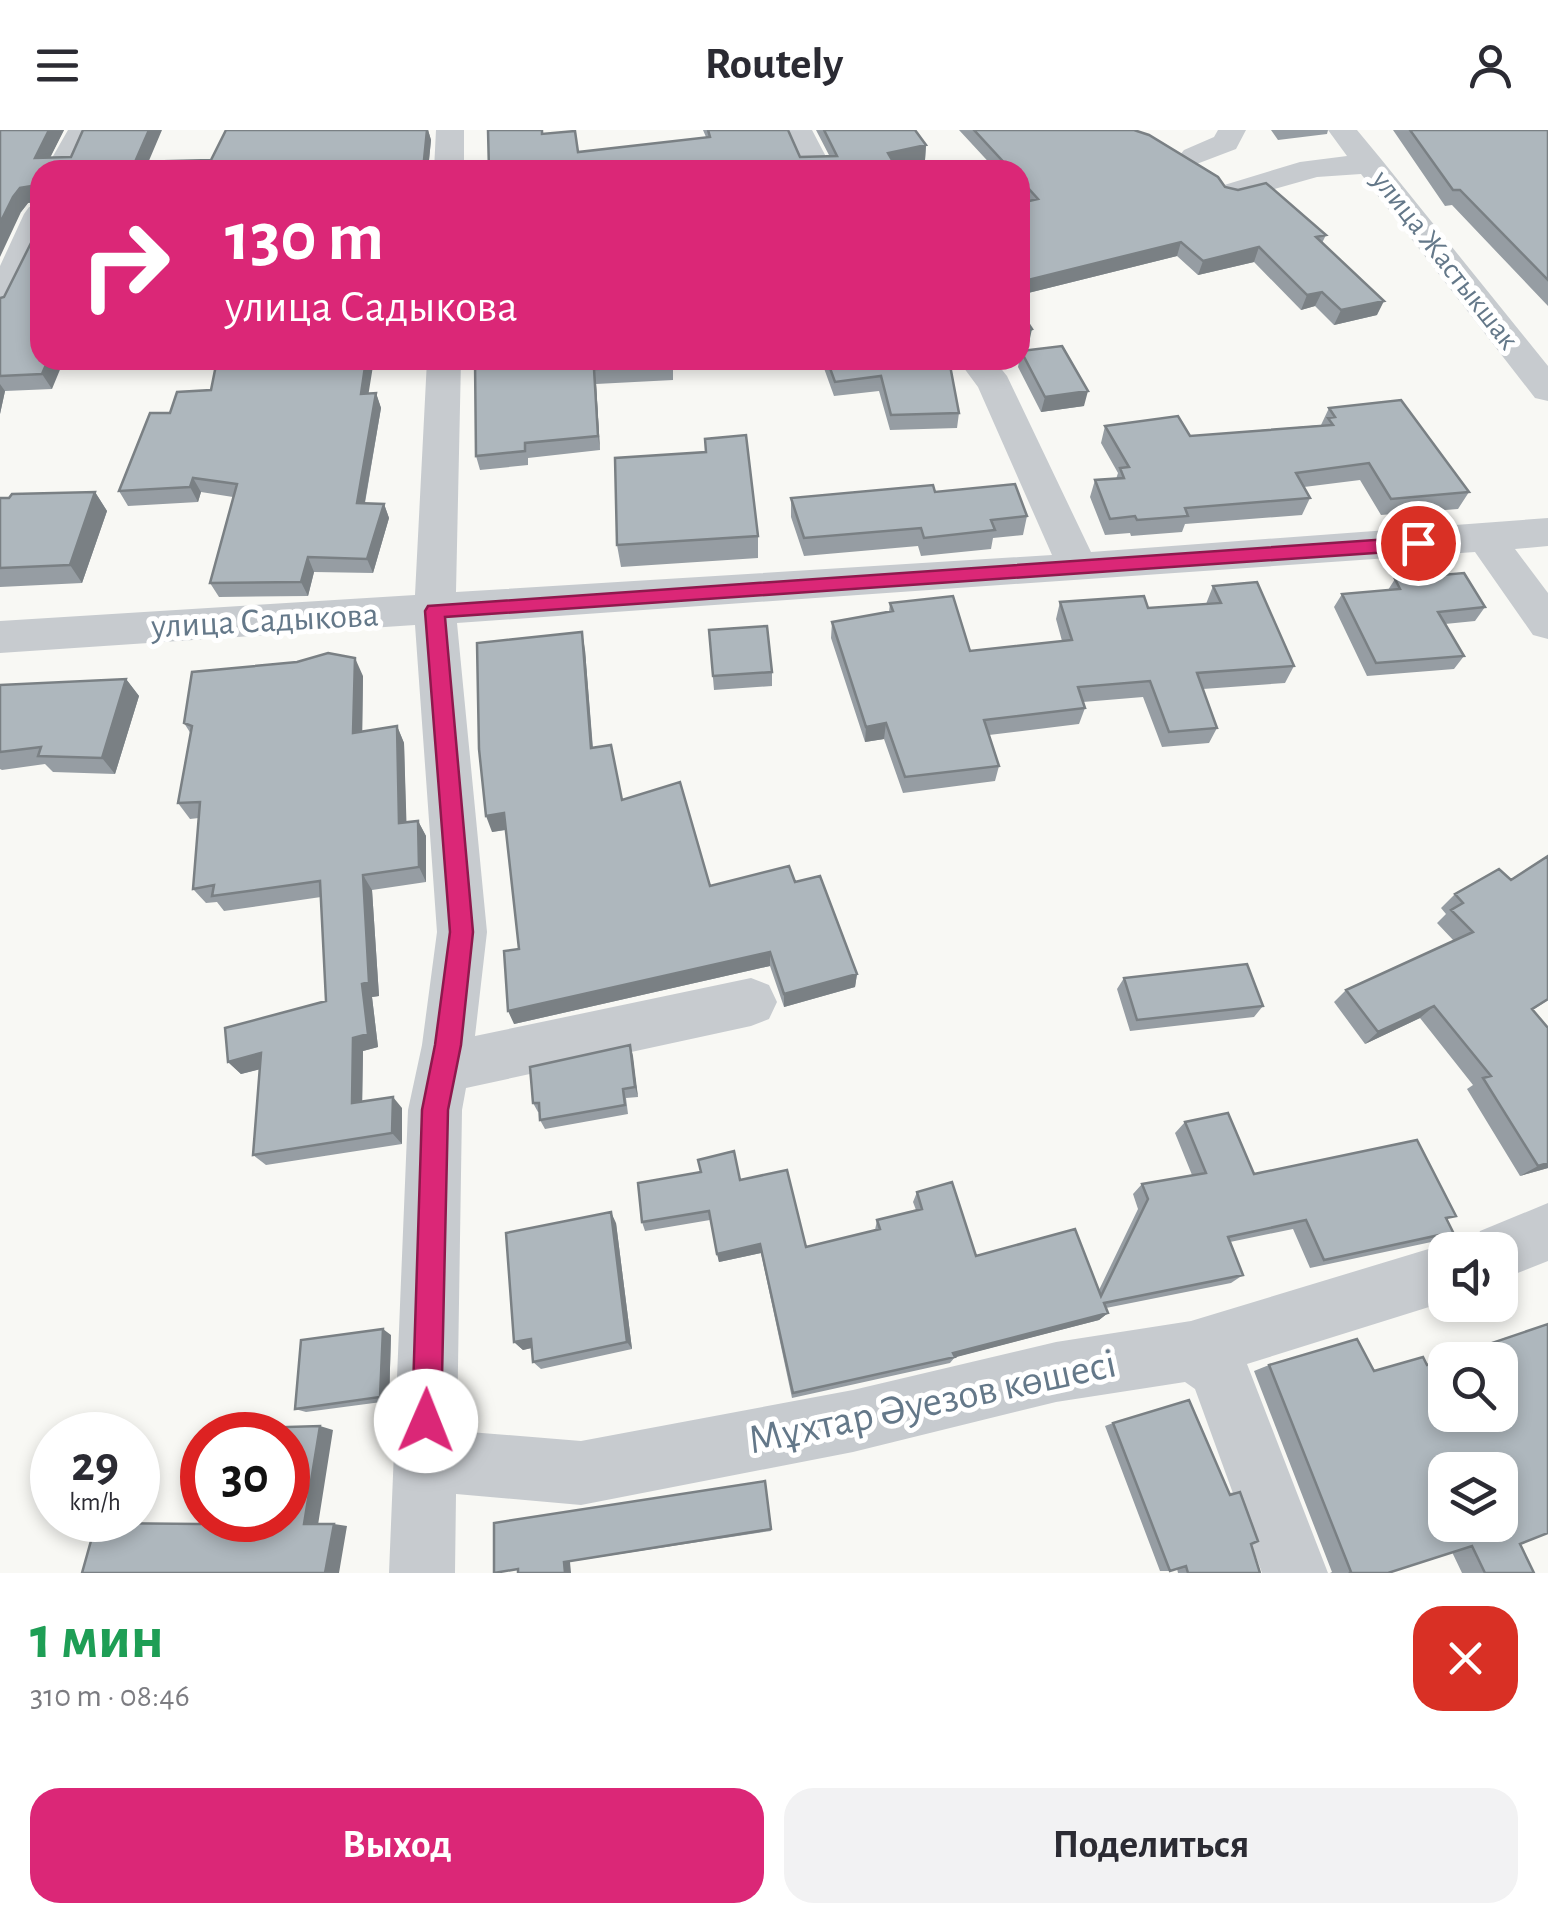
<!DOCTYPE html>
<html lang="ru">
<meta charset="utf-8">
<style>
body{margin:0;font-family:"Alegreya Sans",sans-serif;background:#f2f2f3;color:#2b2b33;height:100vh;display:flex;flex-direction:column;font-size:38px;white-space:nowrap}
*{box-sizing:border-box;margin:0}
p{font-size:32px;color:#7c7c81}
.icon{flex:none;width:55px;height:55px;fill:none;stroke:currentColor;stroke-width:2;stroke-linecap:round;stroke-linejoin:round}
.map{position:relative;height:1443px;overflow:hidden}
.panel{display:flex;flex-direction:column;background:#fff;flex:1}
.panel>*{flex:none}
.hud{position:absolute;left:30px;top:30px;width:1000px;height:210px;border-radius:30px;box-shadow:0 5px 15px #0003;background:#db2777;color:#fff;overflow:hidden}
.fabs{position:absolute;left:1428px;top:1102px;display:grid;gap:20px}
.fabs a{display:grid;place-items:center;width:90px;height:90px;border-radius:20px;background:#fff;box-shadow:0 5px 15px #0003;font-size:50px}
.speed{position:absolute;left:30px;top:1282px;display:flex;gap:20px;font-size:50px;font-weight:700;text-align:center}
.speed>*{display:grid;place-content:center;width:130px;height:130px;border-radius:50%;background:#fff;box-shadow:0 5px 15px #0003;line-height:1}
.speed small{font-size:25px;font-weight:400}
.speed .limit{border:15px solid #d22;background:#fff;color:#111}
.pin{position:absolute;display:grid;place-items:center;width:85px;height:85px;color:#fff;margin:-42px;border:5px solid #fff;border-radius:50%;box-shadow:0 2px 10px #0007}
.me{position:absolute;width:110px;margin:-55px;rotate:1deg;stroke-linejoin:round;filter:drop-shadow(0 0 8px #0008)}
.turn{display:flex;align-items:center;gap:35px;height:210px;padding:0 30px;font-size:45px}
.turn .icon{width:130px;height:130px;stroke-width:2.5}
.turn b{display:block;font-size:70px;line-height:85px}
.round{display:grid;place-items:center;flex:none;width:105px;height:105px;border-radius:30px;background:#f2f2f3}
.summary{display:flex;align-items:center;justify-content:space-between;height:170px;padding:0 30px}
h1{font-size:60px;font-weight:600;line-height:75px;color:#1e9e55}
.primary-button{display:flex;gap:20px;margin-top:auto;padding:20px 30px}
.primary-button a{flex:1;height:115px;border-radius:30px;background:#db2777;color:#fff;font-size:40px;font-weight:600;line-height:115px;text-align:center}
.primary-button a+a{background:#f2f2f3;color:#2b2b33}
header{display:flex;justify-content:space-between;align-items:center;height:130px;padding:0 30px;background:#fff;font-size:45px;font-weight:600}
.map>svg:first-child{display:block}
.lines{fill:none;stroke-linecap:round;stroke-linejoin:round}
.minor{fill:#c7cbcf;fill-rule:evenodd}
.wall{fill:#969da3}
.shaded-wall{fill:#7a8084}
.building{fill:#aeb7bd;stroke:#7a8084;stroke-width:2.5;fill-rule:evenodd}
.route{fill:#db2777;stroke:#8e194d;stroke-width:2.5}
.labels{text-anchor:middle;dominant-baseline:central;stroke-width:10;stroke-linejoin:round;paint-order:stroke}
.far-street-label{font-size:30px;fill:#647889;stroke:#fff}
.street-label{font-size:35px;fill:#647889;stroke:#fff}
.near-street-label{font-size:42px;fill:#647889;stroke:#fff}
</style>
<header><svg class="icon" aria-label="menu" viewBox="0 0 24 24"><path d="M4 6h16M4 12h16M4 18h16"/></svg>Routely<svg class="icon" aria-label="person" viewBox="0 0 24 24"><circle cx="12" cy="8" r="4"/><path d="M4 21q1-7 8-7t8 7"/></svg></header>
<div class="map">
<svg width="1548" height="1443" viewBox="0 0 1548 1443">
<rect width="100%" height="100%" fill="#f8f8f4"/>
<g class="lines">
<!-- minor -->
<path class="minor" d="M68,0H96L75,40H45Z
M436,0H464V40H434Z
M786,0H812L833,40H803Z
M1218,0H1246L1236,19L1194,35L1184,32L1179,26L1184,20L1214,7Z
M1328,0H1357L1381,29L1548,236V271L1535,268L1361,44L1317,47L1232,71L1221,68L1217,62L1221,56L1300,32L1347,26Z
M40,75V119L17,172L12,179L0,182V136L24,84L29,77Z
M427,230H461L456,462L1052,425L978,257L958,230H994L1007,246L1091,422L1548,388V416L1515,419L1548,463V509L1533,505L1475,422L457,493L487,802L475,906L751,848L769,855L777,872L769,889L751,896L466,958L462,980L457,1301L581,1311L853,1260L1056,1212L1191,1191L1445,1114L1460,1120H1445V1172L1247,1234L1328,1443H1262L1195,1259L1185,1252L1056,1272L853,1322L581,1375L456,1364L455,1443H389L408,980L422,915L437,802L415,495L0,523V491L415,465Z
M1548,1073V1131L1500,1150V1120H1472L1480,1101Z"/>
</g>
<!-- wall -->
<path class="wall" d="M0,0H64L50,27L148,32L211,30L226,0H428L431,10L428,40H40L52,259L5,261L0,284V168L4,167L35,105L36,72L28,73L21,82Z
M703,0H788L800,27H830L816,0H915L926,15L925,30L896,35L489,40L543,4L578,22L706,7Z
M959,0H1134L1225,57L1326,105L1322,113L1377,185L1334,195L1315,176L1301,180L1254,132L1198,145L1177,126L1020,165V73L1025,72L1020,66V40H996Z
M1271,0H1328L1327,4L1278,10Z
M1393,0H1548V176L1452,75L1445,76Z
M1021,221L1084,276L1041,282L1018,237Z
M475,230H673V250L596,254L600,320L528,328V335L480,340L476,326Z
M821,230H959L958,236L951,239L959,283L957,298L890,300L879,261L834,266Z
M211,260L376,263L381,278L365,373L384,374L389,388L373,443L314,442L308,466L219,467L210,453L233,367L201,362L198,372L128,376L119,361L170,283Z
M1329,278L1469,362L1458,379L1381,385L1360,350L1304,357L1310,368L1302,385L1185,394L1182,402L1131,406L1130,403L1105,405L1090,367L1095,350L1116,349L1118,343L1101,313L1105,296L1190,306L1321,295Z
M706,322L758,406V428L621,437L617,415Z
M95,362L107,381L82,453L0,457V368Z
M935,362L1027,386L1023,405L993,408L991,419L921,426L918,416L804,426L791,387V368Z
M1395,449L1485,477L1475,491L1445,494L1464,526L1454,539L1367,546L1334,477L1342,464L1388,460Z
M1213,456L1294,536L1285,553L1203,559L1217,598L1209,613L1162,617L1143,567L1083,572L1085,578L1079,594L989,605L999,636L995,651L903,663L884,609L865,612L831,508L832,492L889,482L890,473L970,521L1062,511L1056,489L1060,472L1148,478L1206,474Z
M709,500L772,542V556L714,560Z
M585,520L593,618L622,670L710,756L795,752L857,844L855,857L784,877L770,836L514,894L519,819L506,700L492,702Z
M363,546L362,601L397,596L404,613L406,692L418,691L426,706V752L372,760L379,866L372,867L378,917L363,921L362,972L402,978V1014L266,1035L253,1025L260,939L241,944L228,932L326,871L321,767L224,781L217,772L206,773L193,759L199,688L190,689L178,673L191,604L184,593Z
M126,549L139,566L115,644L53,642L45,634L2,640L0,639V555Z
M1455,764L1548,870L1533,880L1548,898V1038L1520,1046L1467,959L1473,955L1420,888L1365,914L1334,872L1346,860L1454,811L1437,793L1446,784L1441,778Z
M1124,848L1263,876L1254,887L1130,901L1117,859Z
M630,915L638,967L626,968L628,984L545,999L540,990V982H538L533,973Z
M1185,992L1254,1044L1447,1090L1453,1102L1436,1111L1310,1138L1293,1099L1230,1112L1243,1145L1231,1153L1106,1178L1108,1183L1099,1190L955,1227L950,1233L792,1268L761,1123L719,1132L710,1090L645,1101L642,1092L740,1050L806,1117L875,1100L877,1090L916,1080L913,1072L917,1062L976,1126L1099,1160L1138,1079L1133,1064L1142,1054L1192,1045L1175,1003Z
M616,1093L632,1219L541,1239L533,1232L532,1218L523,1220L514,1212Z
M391,1205L389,1271L306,1282L295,1279Z
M1269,1235L1374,1241L1520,1414L1534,1443H1462L1452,1422L1388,1443H1330L1332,1442L1254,1241Z
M1113,1293L1229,1363L1240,1362L1251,1414L1260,1443H1178L1177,1439L1170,1441H1160L1105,1296Z
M765,1351L771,1401L494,1443Z"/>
<!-- shaded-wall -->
<path class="shaded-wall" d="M49,0H64L44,40L35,28Z
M149,0H162L145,40L135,32Z
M427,0H428L431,10L428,40H423Z
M926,15L925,30L887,37L888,23Z
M31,56L39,71L28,73L21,82L0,127V93L13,67L20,58Z
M1181,112L1177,126L1020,165V152Z
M1259,117L1254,132L1198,145L1203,131Z
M1322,162L1315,176L1301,180L1307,165Z
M1384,171L1377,185L1334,195L1341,180Z
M1032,199L1029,213L1020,216V203Z
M48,230H64L52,259L42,244Z
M366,230H374L366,279L361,264Z
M947,230H959L958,236L946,240Z
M594,239L596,254L600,320L598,306Z
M0,254L5,261L0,284Z
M1088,261L1084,276L1041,282L1045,267Z
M376,263L381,278L362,388L357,373Z
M193,348L201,362L198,372L190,357Z
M95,362L107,381L82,453L70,435Z
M384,374L389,388L373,443L367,429Z
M308,427L314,442L308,466L301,452Z
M582,502L585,520L594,635L591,618Z
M355,528L363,546L362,619L353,603Z
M126,549L139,566L115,644L102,628Z
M886,593L884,609L865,612L866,597Z
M397,596L404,613L407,709L399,693Z
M504,683L510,699L492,702L486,686Z
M418,691L426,706V752L419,737Z
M363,745L372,760L379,866L372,867L378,917L363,921L362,984L352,973L353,908L362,854Z
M770,822V836L514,894L508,881Z
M857,844L855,857L784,877V864Z
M1434,876L1420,888L1365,914L1378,902Z
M630,915L633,926L638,967L635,957Z
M261,923L273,936L241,944L228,932Z
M393,967L402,978V1014L392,1003Z
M1548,1033V1038L1520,1046L1538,1036Z
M611,1082L616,1093L632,1219L627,1212Z
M760,1114L761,1123L719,1132L717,1124Z
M1108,1183L1099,1190L949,1229L953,1223Z
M383,1199L391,1205L389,1271L380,1267Z
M531,1209L539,1216L523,1220L514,1212Z
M320,1296L333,1300L318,1395L304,1394Z
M334,1394L347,1396L339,1443H325Z
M564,1432H570L571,1443H565Z"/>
<!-- building -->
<path class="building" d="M0,0H49L35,28L71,27L83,0H149L135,32L211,30L226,0H427L423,40H325L326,35L258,37L257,40H40V230H48L42,244L0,246V168L4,167L35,105L36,60L31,56L20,58L13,67L0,93Z
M488,0H542V4L575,1L578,22L710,7L708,0H788L800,27L837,26L824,0H915L926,15L888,23L898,40H489Z
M974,0H1134L1149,5L1218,47L1225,57L1238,60L1266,53L1326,105L1316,107L1384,171L1341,180L1322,162L1307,165L1259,117L1203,131L1181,112L1020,152V73L1038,69L1020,49V40H1011Z
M1410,0H1548V150L1460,60H1453Z
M1020,181L1032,199L1020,203Z
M1062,216L1088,261L1045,267L1021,221Z
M217,230H366L361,264L376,263L357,373L384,374L367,429L308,427L301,452L210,453L237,354L193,348L190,357L119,361L150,283H170L177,262L211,260Z
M475,230H672V236L594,239L598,306L525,313V321L476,326Z
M827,230H949L959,283L891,285L881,246L835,252Z
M1401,270L1469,362L1391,369L1369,333L1296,343L1310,368L1185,378L1188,386L1137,390L1135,386L1110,389L1095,350L1124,348L1120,338L1129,337L1105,296L1178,286L1190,306L1333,295L1328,288L1335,287L1329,278Z
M746,305L758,406L617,415L615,328L706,322L705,309Z
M1015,354L1027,386L991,390L995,400L924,408L921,398L804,408L791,368L933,355L935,362Z
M95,362L70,435L0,438V368H9L12,364Z
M1464,443L1485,477L1438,482L1464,526L1376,533L1342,464L1400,459L1395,449Z
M1257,452L1294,536L1197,543L1217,598L1169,602L1150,551L1078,557L1085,578L984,590L999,636L905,647L886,593L866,597L832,492L893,481L890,473L953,466L970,521L1072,510L1060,472L1144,466L1148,478L1221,473L1213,456Z
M767,496L772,542L713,546L709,500Z
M582,502L591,618L611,615L622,670L680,652L710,756L789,736L795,752L820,746L857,844L784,864L770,822L508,881L504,821L519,819L504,683L486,686L479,619L477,513Z
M328,523L355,528L353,603L397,596L399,693L418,691L419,737L363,745L369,852L362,854L368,904L353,908L352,973L393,967L392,1003L253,1025L261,923L228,932L225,898L326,871L320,751L212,766L214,755L193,759L200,672L178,673L192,596L184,593L192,542L297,532Z
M126,549L102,628L38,626L41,617L0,622V555Z
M1548,726V869L1532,879L1548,898V1033L1538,1036L1483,948L1491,946L1434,876L1378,902L1346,860L1473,802L1451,780L1463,773L1455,764L1499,739L1511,750Z
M1247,834L1263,876L1137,890L1124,848Z
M630,915L635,957L623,959L625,975L540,990L539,973H533L530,937Z
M1228,983L1254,1044L1417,1010L1456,1086L1446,1088L1453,1102L1324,1130L1306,1090L1228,1107L1243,1145L1104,1173L1108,1183L953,1223L955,1227L793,1263L760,1114L717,1124L709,1081L642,1092L638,1053L701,1042L698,1030L734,1021L740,1050L787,1040L806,1117L880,1099L877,1090L922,1079L917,1062L952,1052L976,1126L1075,1099L1101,1166L1148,1069L1142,1054L1206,1043L1185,992Z
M611,1082L627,1212L533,1232L531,1209L514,1212L506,1103Z
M1548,1194V1403L1520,1414L1534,1443H1485L1472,1416L1388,1443H1349L1351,1442L1269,1235L1357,1209L1374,1241L1423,1227L1427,1235ZM1445,1230H1500V1285H1445ZM1445,1340H1500V1395H1445Z
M383,1199L380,1267L295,1279L301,1210Z
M1189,1270L1230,1365L1240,1362L1258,1411L1251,1414L1260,1443H1188L1186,1436L1170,1441L1113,1293Z
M320,1296L304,1394H334L325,1443H82L96,1393L200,1394L202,1380V1390H288V1305H217L218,1299Z
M765,1351L771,1399L564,1432L565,1443H518V1439L494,1443V1393Z"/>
<!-- route -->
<path class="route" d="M1418,407L1428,413L1418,420L445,487L473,802L461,915L448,980L441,1291L437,1302L426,1306L416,1302L412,1291L422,980L435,915L450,802L425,481L428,476Z"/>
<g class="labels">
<!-- far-street labels -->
<g class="far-street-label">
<text transform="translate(1445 130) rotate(52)">улица Жастыкшак</text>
</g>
<!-- street labels -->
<g class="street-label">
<text transform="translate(265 491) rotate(-3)">улица Садыкова</text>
</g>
<!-- near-street labels -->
<g class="near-street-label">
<text transform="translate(932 1272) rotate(-12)">Мұхтар Әуезов көшесі</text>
</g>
</g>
</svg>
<div class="fabs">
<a><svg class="icon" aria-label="sound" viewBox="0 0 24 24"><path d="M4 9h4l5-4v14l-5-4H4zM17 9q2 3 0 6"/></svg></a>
<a><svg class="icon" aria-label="search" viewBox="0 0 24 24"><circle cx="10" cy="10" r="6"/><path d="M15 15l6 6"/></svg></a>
<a><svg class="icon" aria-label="layers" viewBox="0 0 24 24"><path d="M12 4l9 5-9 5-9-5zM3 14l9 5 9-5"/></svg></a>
</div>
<div class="speed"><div>29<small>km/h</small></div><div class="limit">30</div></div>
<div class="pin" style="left:1418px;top:413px;background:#d93025"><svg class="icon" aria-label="arrive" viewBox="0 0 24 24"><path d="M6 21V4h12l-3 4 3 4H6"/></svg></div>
<svg class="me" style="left:426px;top:1291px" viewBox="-20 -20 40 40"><circle r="19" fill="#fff"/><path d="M0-13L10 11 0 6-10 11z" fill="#db2777"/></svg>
<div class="hud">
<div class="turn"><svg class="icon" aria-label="right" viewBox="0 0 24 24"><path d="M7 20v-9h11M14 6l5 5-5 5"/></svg><div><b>130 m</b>улица Садыкова</div></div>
</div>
</div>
<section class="panel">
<div class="summary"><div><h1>1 мин</h1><p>310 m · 08:46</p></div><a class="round" style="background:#d93025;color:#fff"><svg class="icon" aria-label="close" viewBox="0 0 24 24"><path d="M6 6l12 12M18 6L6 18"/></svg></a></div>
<div class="primary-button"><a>Выход</a><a>Поделиться</a></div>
</section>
